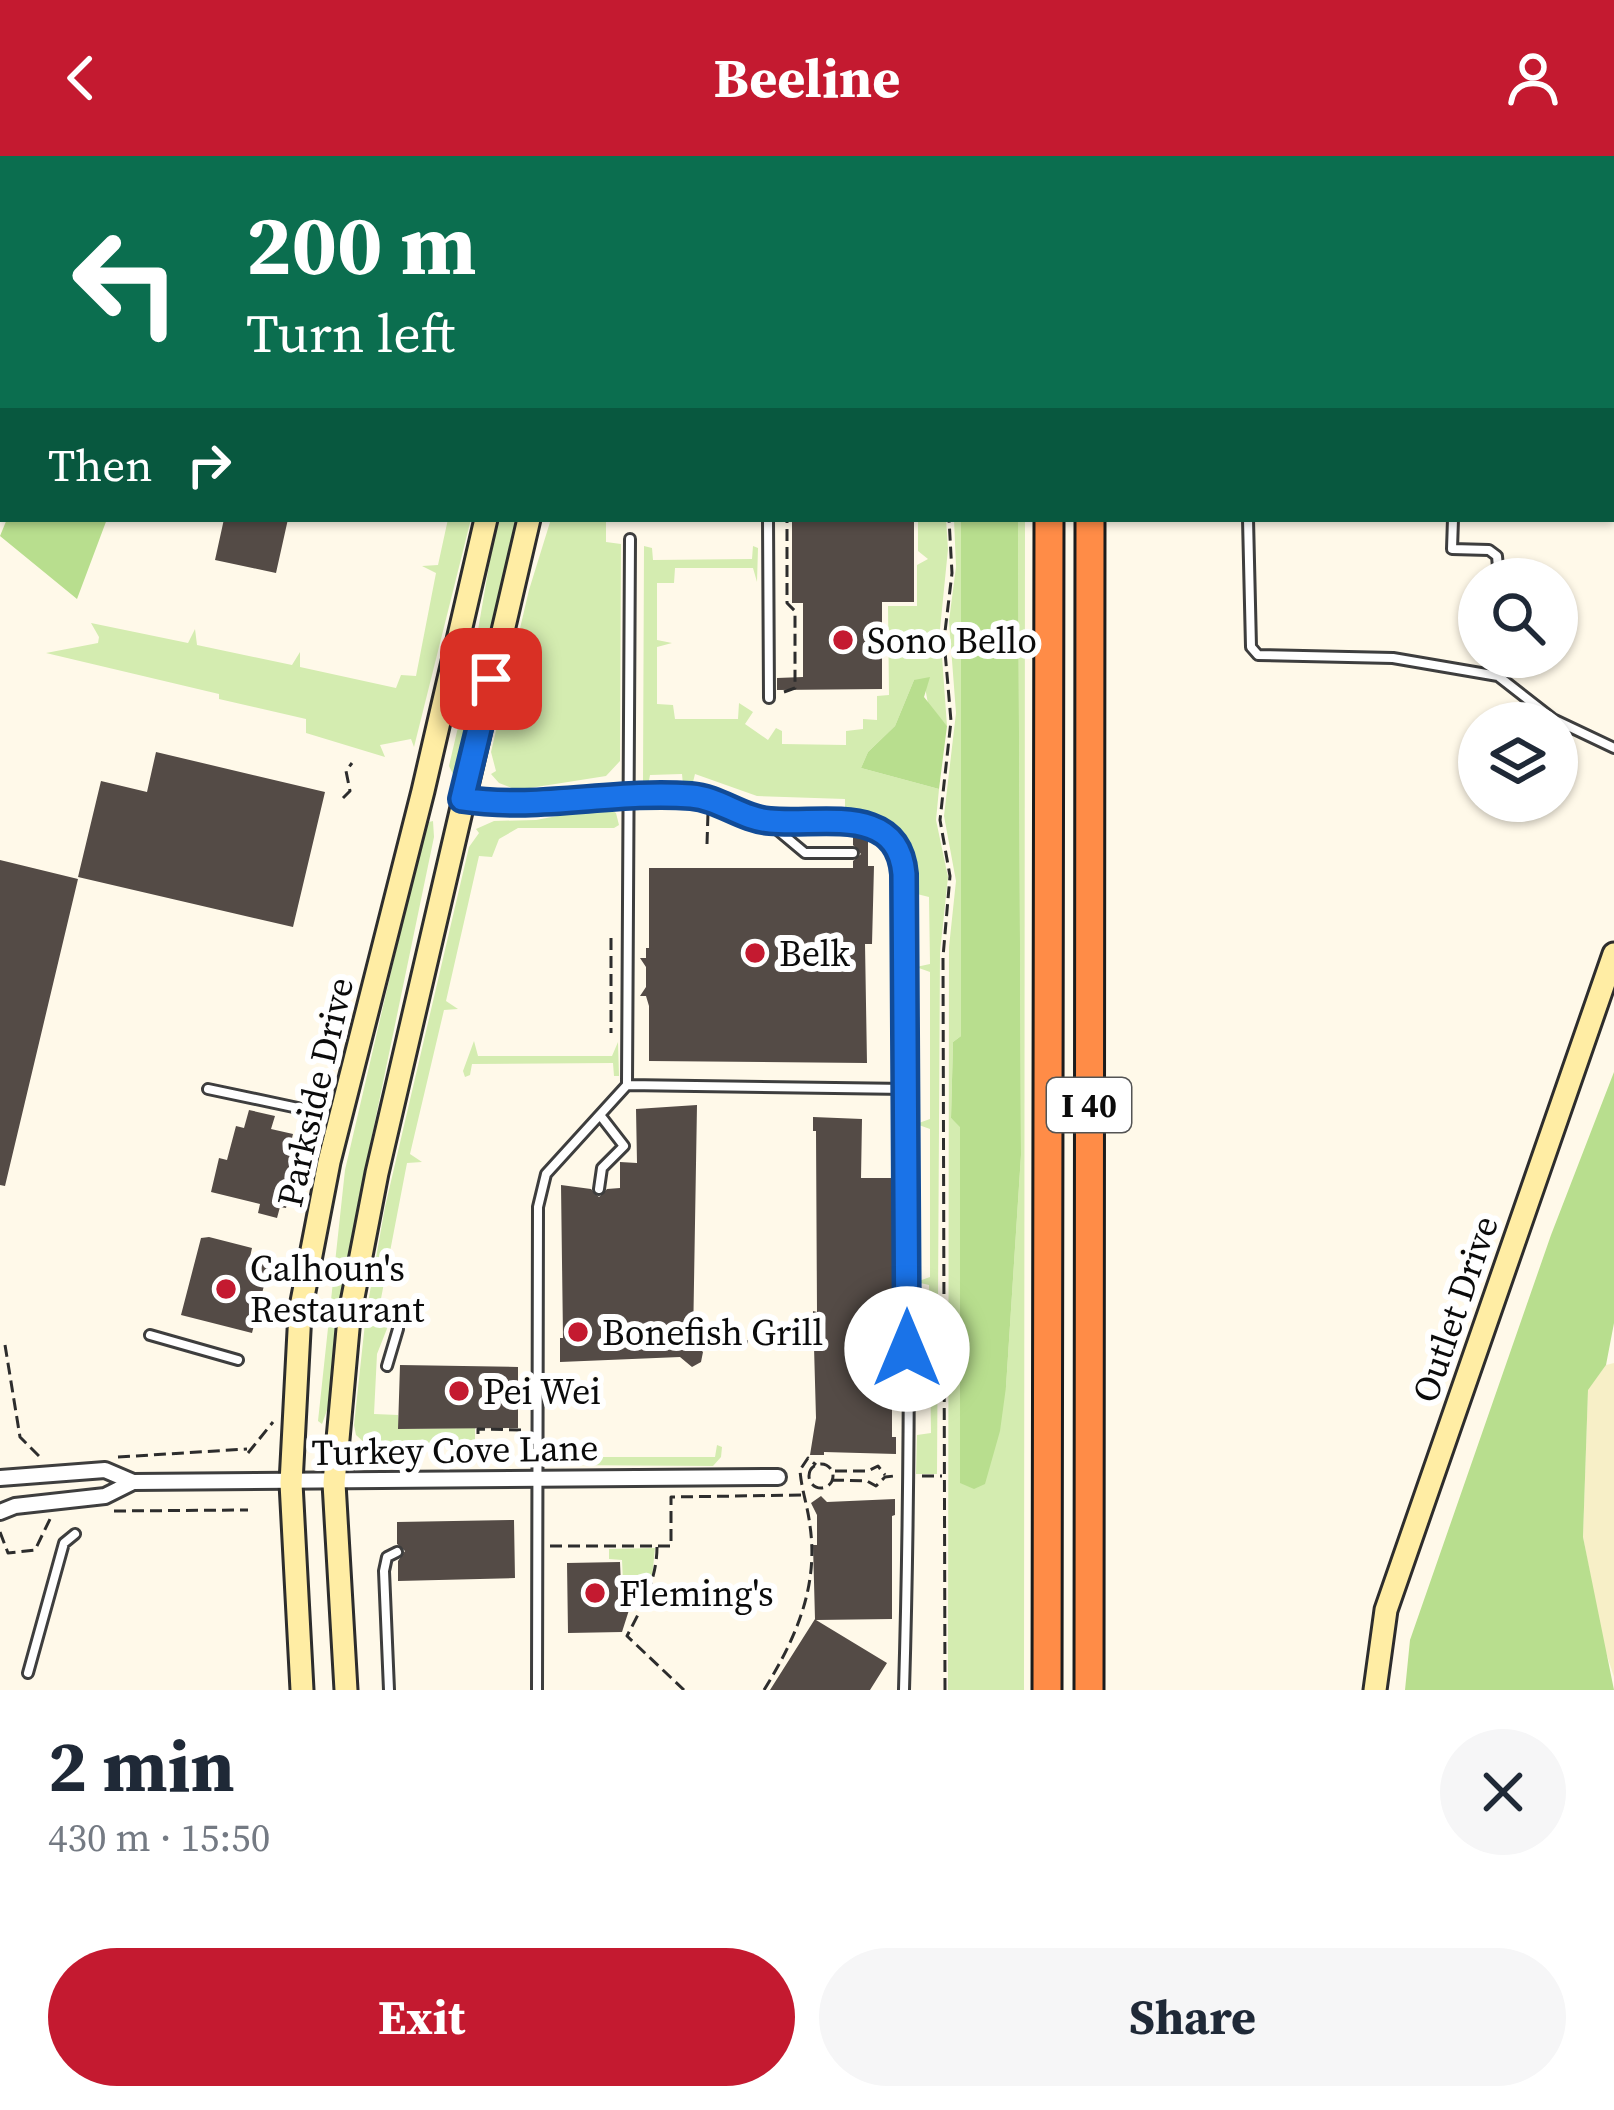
<!DOCTYPE html>
<meta charset="utf-8">
<style>
body{margin:0;font-family:"Source Serif 4",serif;background:#f6f6f7;color:#1f2937;height:100vh;display:flex;flex-direction:column;font-size:45px;white-space:nowrap}
*{box-sizing:border-box;margin:0}
p{font-size:39px;color:#747a83}
.icon{flex:none;width:66px;height:66px;fill:none;stroke:currentColor;stroke-width:2;stroke-linecap:round;stroke-linejoin:round}
.map{position:relative;height:1534px;overflow:hidden}
.details{display:flex;flex-direction:column;background:#fff;flex:1}
.details>*{flex:none}
.banner{position:absolute;left:0px;top:0px;width:1614px;height:366px;box-shadow:0 3px 9px #0004;background:#0b6e4f;color:#fff;overflow:hidden}
.buttons{position:absolute;left:1458px;top:402px;display:grid;gap:24px}
.buttons a{display:grid;place-items:center;width:120px;height:120px;border-radius:50%;background:#fff;box-shadow:0 3px 9px #0004;font-size:60px}
.pin{position:absolute;display:grid;place-items:center;width:102px;height:102px;color:#fff;margin:-51px;border-radius:24px;box-shadow:0 6px 18px #0006}
.me{position:absolute;width:132px;margin:-66px;rotate:0deg;stroke-linejoin:round;filter:drop-shadow(0 0 9px #0008)}
.turn{display:flex;align-items:center;gap:42px;height:252px;padding:0 48px;font-size:54px}
.turn .icon{width:156px;height:156px;stroke-width:2.5}
.turn b{display:block;font-size:84px;line-height:102px}
.then{display:flex;align-items:center;height:114px;padding:0 48px;background:#0003;gap:24px;font-size:45px}
.round{display:grid;place-items:center;flex:none;width:126px;height:126px;border-radius:63px;background:#f6f6f7}
.summary{display:flex;align-items:center;justify-content:space-between;height:204px;padding:0 48px}
h1{font-size:72px;font-weight:700;line-height:90px}
.button{display:flex;gap:24px;margin-top:auto;padding:24px 48px}
.button a{flex:1;height:138px;border-radius:72px;background:#c41a30;color:#fff;font-size:48px;font-weight:700;line-height:138px;text-align:center}
.button a+a{background:#f6f6f7;color:#1f2937}
header{display:flex;justify-content:space-between;align-items:center;height:156px;padding:0 48px;background:#c41a30;color:#fff;font-size:54px;font-weight:700}
.map>svg:first-child{display:block}
.farmland{fill:#f7efc7}
.green{fill:#d4ecb0}
.forest{fill:#b8de8e}
.building{fill:#544b46}
.lines{fill:none;stroke-linecap:round;stroke-linejoin:round}
.lane-casing{stroke:#3e3e3e;stroke-width:14}
.street-casing{stroke:#3e3e3e;stroke-width:20}
.secondary-casing{stroke:#2d2d2d;stroke-width:27}
.highway-casing{stroke:#1c1c1c;stroke-width:33}
.path{stroke:#2d2d2d;stroke-width:3;stroke-dasharray:12 6;stroke-linecap:butt}
.lane{stroke:#fff;stroke-width:8}
.street{stroke:#fff;stroke-width:14}
.secondary{stroke:#ffeda4;stroke-width:21}
.highway{stroke:#ff8c47;stroke-width:27}
.route-casing{stroke:#114b97;stroke-width:30}
.route{stroke:#1a73e8;stroke-width:21}
.poi-dot{fill:#c41a30;stroke:#fff;stroke-width:4.5}
.labels{text-anchor:middle;dominant-baseline:central;stroke-width:12;stroke-linejoin:round;paint-order:stroke}
.shield{fill:#fff;stroke:#545454;stroke-width:3}
.shield-label{font-size:33px;font-weight:bold;fill:#0b0b0b}
.poi-label{font-size:36px;fill:#0b0b0b;stroke:#fff;text-anchor:start}
.street-label{font-size:36px;fill:#0b0b0b;stroke:#fff}
</style>
<header><svg class="icon" aria-label="back" viewBox="0 0 24 24"><path d="M15 5l-7 7 7 7"/></svg>Beeline<svg class="icon" aria-label="person" viewBox="0 0 24 24"><circle cx="12" cy="8" r="4"/><path d="M4 21q1-7 8-7t8 7"/></svg></header>
<div class="map">
<svg width="1614" height="1534" viewBox="0 0 1614 1534">
<rect width="100%" height="100%" fill="#fff9e9"/>
<!-- farmland -->
<path class="farmland" d="M1614,1207V1521L1603,1487L1583,1381L1588,1233L1606,1209Z"/>
<!-- green -->
<path class="green" d="M448,363H471L414,591L411,583L380,589L385,601L306,577V563L219,543V538L46,497L98,487L99,481L91,467L188,487L195,473L197,489L292,509L300,496V511L396,532L401,519L416,520L436,417L422,410L438,409Z
M497,363H518L454,620L449,610L471,515Z
M551,363H606V386L621,388L620,605L606,620L517,634L499,627L491,618L496,615L491,596L529,434Z
M918,363H946L948,393L940,473L947,570L928,548L925,531L914,524L895,570L868,596L861,612L939,633L936,664L948,721L940,796L937,1318H916L917,1279L931,1277L929,1129L916,1126L930,1121V973L916,968L930,963V816L916,811L930,808L929,741L917,738C914,684 904,659 845,656V643L757,640L695,618L692,630L683,629L682,618L650,619L648,630H643L644,390L652,392L653,404L752,403L753,390L758,392L757,426L753,412H675L674,427H657V484L672,487L657,491V548L673,549L675,563H738L739,547L753,556L745,568L768,584L776,572L782,575V588L846,589V575L863,573V563L877,564V540L889,539L888,450H917V409L928,403L918,395Z
M954,363H961V880L953,886L951,962L960,970V1326L1006,1231L1021,999L1018,363H1025L1024,1534H948L949,791L956,725L944,660L956,557L949,465L956,411Z
M605,651L616,657L619,669L614,672H518L499,683L492,701L479,700L446,845L458,853L444,854L410,998L422,1006L407,1007L379,1153L392,1160L377,1198L374,1258L398,1259L399,1273L475,1272V1292L366,1288L356,1279L354,1269L366,1158L385,1051L469,691L479,677L476,673L494,665L536,664Z
M433,665L434,681L358,1047L330,1246L322,1268L318,1265L345,1014L422,683L429,666Z
M474,885L478,900H612L618,886L619,920H614L613,907L472,908L470,919L465,921L463,915Z
M717,1289L722,1291L721,1301L713,1310L556,1309L557,1290L559,1301H715Z
M655,1392L652,1422L640,1450L624,1448L622,1404L609,1403V1393Z"/>
<!-- forest -->
<path class="forest" d="M7,363H107L77,443L0,380Z
M961,363H1018L1021,999L1006,1231L1000,1275L985,1328L974,1333L960,1327V971L951,962L953,886L961,880Z
M930,521L924,541L947,570L939,633L861,612L868,596L895,570L914,524Z
M1614,916V1167L1606,1209L1588,1234L1583,1381L1614,1534H1405L1410,1484L1551,1079Z"/>
<!-- building -->
<path class="building" d="M224,363H288L276,417L215,404Z
M792,363H914V446H882V533L777,534V522L803,521V447H792Z
M156,596L325,636L293,771L78,721L101,625L147,636Z
M853,680H868V710H874L872,788H865L867,907L649,905V850L646,840H640L646,831V811L640,802H646V792H649V712H853V705L861,698L853,689Z
M0,704L78,723L5,1030L0,1029Z
M697,949L693,1186L703,1196L701,1206L692,1211L680,1201L560,1206V1182H563L561,1029L591,1033L599,1041L607,1033L620,1032V1006L637,1007L636,953Z
M249,954L275,960L271,973L293,978L291,986L302,989L286,1052L280,1051L277,1062L258,1057L260,1048L211,1036L219,1002L227,1004L236,970L244,972Z
M813,961L862,963L861,1022H892V1281H896V1298L824,1296V1299H810L816,1262L813,1155L817,1156L816,975H813Z
M209,1081L252,1092L250,1101L270,1106L252,1177L181,1159L201,1082Z
M400,1209L518,1211V1272L398,1273Z
M821,1340L827,1346L895,1343V1359L892,1360V1463L816,1464L887,1507L870,1534H770L815,1463L813,1389H817V1359L811,1347Z
M514,1364L515,1422L398,1425V1405L405,1395L397,1388V1366Z
M620,1406L622,1454H629L622,1476L568,1477L567,1407Z"/>
<g class="lines">
<defs>
<path id="lane" d="M297,0L307,1
M780,0V3
M768,363L769,542
M1248,363L1251,491L1258,499L1393,502L1498,520L1553,563L1614,592
M1453,363L1452,393L1489,394L1497,400L1499,423
M1498,520V501
M469,644C514,651 554,644 598,639C627,636 661,638 690,640C718,642 741,662 769,665C820,670 898,646 904,718C909,990 912,1262 904,1534
M768,666L805,697H853
M627,929L907,933
M208,933L298,952
M599,1033L602,1012L624,990L600,959
M150,1179L238,1204
M387,1210L398,1173
M28,1517L64,1387L75,1378
M389,1534L384,1415L387,1401L397,1396
M537,1534L538,1051L546,1018L627,929L630,383"/>
<path id="street" d="M12,3L13,0
M0,33L3,25
M0,1322L105,1314L133,1326
M0,1356L15,1350L105,1340L133,1326L778,1321"/>
<path id="secondary" d="M536,3V0
M578,3V0
M302,1534L291,1327L300,1156L329,1006L423,635L486,363
M346,1534L334,1327L349,1162L377,1017L529,363
M1375,1534L1386,1454L1614,798"/>
<path id="highway" d="M1049,0V3
M1098,3V0
M1047,1534L1049,363
M1089,1534L1090,363"/>
</defs>
<!-- lane casing -->
<use href="#lane" class="lane-casing"/>
<!-- street casing -->
<use href="#street" class="street-casing"/>
<!-- secondary casing -->
<use href="#secondary" class="secondary-casing"/>
<!-- highway casing -->
<use href="#highway" class="highway-casing"/>
<!-- path -->
<path class="path" d="M946,0L947,3
M784,536L795,532V455L787,447V363
M343,642L350,635L346,615L352,607
M707,688L708,657
M611,782V877
M700,1186H810
M5,1189L20,1281L42,1303
M478,1296V1273L521,1274
M248,1297L273,1266
M118,1301L247,1293
M809 1320a12 12 0 1 1 24 0a12 12 0 1 1-24 0Z
M835,1315H868L878,1310L885,1319
M922,1320H942
M832,1324L867,1325L876,1330L885,1321L894,1320
M114,1355L248,1354
M0,1376L8,1397L35,1394L51,1361
M550,1390H671V1341L806,1339
M657,1391C657,1425 640,1455 627,1480L684,1534
M764,1534C795,1484 819,1431 810,1370C808,1351 801,1332 800,1314L808,1302L816,1309
M945,1534L943,801L950,720L940,664L951,565L944,484L952,417L949,363"/>
<!-- lane -->
<use href="#lane" class="lane"/>
<!-- street -->
<use href="#street" class="street"/>
<!-- secondary -->
<use href="#secondary" class="secondary"/>
<!-- highway -->
<use href="#highway" class="highway"/>
</g>
<g class="lines">
<defs>
<path id="route" d="M491,523L462,643C539,655 614,634 691,640C719,642 742,663 770,665C820,670 898,647 904,718L907,1193"/>
</defs>
<!-- route casing -->
<use href="#route" class="route-casing"/>
<!-- route -->
<use href="#route" class="route"/>
</g>
<!-- markers -->
<g class="poi-dot">
<circle cx="843" cy="484" r="12"/>
<circle cx="755" cy="797" r="12"/>
<circle cx="226" cy="1133" r="12"/>
<circle cx="578" cy="1176" r="12"/>
<circle cx="459" cy="1235" r="12"/>
<circle cx="595" cy="1437" r="12"/>
</g>
<g class="labels">
<!-- shield labels -->
<rect class="shield" x="1047" y="922" width="84" height="54" rx="9"/>
<g class="shield-label">
<text x="1089" y="949">I 40</text>
</g>
<!-- poi labels -->
<g class="poi-label">
<text x="867" y="484">Sono Bello</text>
<text x="779" y="797">Belk</text>
<text x="250" y="1112">Calhoun's<tspan x="250" dy="41">Restaurant</tspan></text>
<text x="602" y="1176">Bonefish Grill</text>
<text x="483" y="1235">Pei Wei</text>
<text x="619" y="1437">Fleming's</text>
</g>
<!-- street labels -->
<g class="street-label">
<text transform="translate(315 936) rotate(-77)">Parkside Drive</text>
<text transform="translate(1455 1153) rotate(-71)">Outlet Drive</text>
<text transform="translate(455 1294) rotate(-1)">Turkey Cove Lane</text>
</g>
</g>
</svg>
<div class="buttons">
<a><svg class="icon" aria-label="search" viewBox="0 0 24 24"><circle cx="10" cy="10" r="6"/><path d="M15 15l6 6"/></svg></a>
<a><svg class="icon" aria-label="layers" viewBox="0 0 24 24"><path d="M12 4l9 5-9 5-9-5zM3 14l9 5 9-5"/></svg></a>
</div>
<div class="pin" style="left:491px;top:523px;background:#d93025"><svg class="icon" aria-label="arrive" viewBox="0 0 24 24"><path d="M6 21V4h12l-3 4 3 4H6"/></svg></div>
<svg class="me" style="left:907px;top:1193px" viewBox="-20 -20 40 40"><circle r="19" fill="#fff"/><path d="M0-13L10 11 0 6-10 11z" fill="#1a73e8"/></svg>
<div class="banner">
<div class="turn"><svg class="icon" aria-label="left" viewBox="0 0 24 24"><path d="M17 20v-9H6M10 6l-5 5 5 5"/></svg><div><b>200 m</b>Turn left</div></div>
<div class="then">Then<svg class="icon" aria-label="right" viewBox="0 0 24 24"><path d="M7 20v-9h11M14 6l5 5-5 5"/></svg></div>
</div>
</div>
<section class="details">
<div class="summary"><div><h1>2 min</h1><p>430 m · 15:50</p></div><a class="round"><svg class="icon" aria-label="close" viewBox="0 0 24 24"><path d="M6 6l12 12M18 6L6 18"/></svg></a></div>
<div class="button"><a>Exit</a><a>Share</a></div>
</section>
